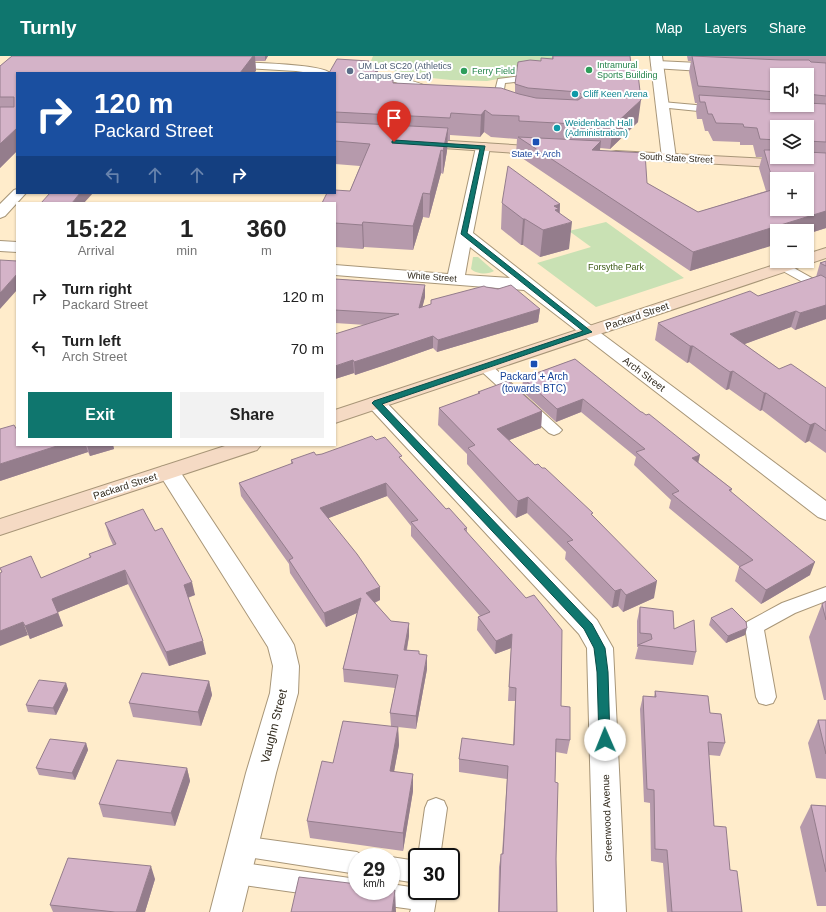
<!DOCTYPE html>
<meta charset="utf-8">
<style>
body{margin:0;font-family:Helvetica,sans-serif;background:#f2f2f2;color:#222;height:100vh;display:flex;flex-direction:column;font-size:15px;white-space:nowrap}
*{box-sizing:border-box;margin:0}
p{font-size:13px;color:#767676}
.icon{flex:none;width:22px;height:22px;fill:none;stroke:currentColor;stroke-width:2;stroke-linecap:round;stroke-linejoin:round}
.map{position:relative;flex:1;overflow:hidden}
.details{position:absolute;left:16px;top:146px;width:320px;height:244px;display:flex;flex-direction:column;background:#fff;border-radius:0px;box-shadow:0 1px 3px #0004}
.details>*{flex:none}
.top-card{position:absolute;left:16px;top:16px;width:320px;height:122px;border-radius:0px;box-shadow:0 1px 3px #0004;background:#1a4fa0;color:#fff;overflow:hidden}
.buttons{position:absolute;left:770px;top:12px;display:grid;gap:8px}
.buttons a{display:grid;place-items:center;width:44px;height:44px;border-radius:0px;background:#fff;box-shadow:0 1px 3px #0004;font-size:20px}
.speed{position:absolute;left:348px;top:792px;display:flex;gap:8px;font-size:20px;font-weight:700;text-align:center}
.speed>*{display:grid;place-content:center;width:52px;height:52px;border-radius:50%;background:#fff;box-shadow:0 1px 3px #0004;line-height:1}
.speed small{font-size:10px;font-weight:400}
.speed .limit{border:2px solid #111;border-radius:6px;background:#fff;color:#111}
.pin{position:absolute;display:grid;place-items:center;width:34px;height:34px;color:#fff;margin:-41px -17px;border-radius:50% 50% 50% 0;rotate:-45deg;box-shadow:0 0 4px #0007}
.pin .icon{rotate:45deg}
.me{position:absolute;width:44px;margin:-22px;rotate:359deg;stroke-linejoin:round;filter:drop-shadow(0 0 3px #0008)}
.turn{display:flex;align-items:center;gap:14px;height:84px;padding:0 12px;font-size:18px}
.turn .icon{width:52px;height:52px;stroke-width:2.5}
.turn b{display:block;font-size:28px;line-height:34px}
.lanes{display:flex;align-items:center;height:38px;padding:0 12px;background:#0003;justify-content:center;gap:20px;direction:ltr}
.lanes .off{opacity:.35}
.eta{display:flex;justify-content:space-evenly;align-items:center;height:68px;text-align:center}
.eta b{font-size:24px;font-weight:800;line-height:28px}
.action{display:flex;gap:8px;margin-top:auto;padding:8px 12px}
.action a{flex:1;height:46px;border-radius:0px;background:#0f766e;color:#fff;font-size:16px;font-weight:800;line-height:46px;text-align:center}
.action a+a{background:#f2f2f2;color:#222}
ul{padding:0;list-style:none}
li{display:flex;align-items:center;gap:12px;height:52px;padding:0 12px}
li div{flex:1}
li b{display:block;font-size:15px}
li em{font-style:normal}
header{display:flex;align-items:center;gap:24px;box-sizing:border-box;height:56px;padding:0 20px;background:#0f766e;color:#fff}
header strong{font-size:19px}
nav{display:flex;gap:22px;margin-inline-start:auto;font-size:14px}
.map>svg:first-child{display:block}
.green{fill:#c9e1b4}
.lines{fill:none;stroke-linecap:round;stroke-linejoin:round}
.service-casing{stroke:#a89678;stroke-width:2}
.minor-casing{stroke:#a89678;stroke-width:2}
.tertiary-casing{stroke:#a89678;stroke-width:2}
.secondary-casing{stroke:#a89678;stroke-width:2}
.service{fill:#fff;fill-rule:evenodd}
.minor{fill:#fff;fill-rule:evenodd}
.tertiary{fill:#fff;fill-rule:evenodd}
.secondary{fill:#f5dac4;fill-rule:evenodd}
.wall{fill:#b69aac;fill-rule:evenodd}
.shaded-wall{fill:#947d8c}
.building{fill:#d4b3c8;stroke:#947d8c;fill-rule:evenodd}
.route{fill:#0f766e;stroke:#0a4d48}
.leisure-dot{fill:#2e9e5b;stroke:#fff;stroke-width:1.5}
.service-dot{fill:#5c6f8a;stroke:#fff;stroke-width:1.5}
.culture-dot{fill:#0f9aa8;stroke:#fff;stroke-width:1.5}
.transit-dot{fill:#1a4fb4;stroke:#fff;stroke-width:1.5}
.labels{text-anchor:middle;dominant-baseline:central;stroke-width:4;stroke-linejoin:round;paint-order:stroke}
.far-leisure-label{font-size:9px;fill:#27864d;stroke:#fff;text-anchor:start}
.far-service-label{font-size:9px;fill:#4e5e75;stroke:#fff;text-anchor:start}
.far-culture-label{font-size:9px;fill:#0d838f;stroke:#fff;text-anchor:start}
.far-transit-label{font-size:9px;fill:#164399;stroke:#fff}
.far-street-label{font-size:9px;fill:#30291c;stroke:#fff}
.far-park-label{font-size:9px;fill:#3a5813;stroke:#fff}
.street-label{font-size:10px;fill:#30291c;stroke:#fff}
.transit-label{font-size:10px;fill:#164399;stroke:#fff}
.near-street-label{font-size:12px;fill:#30291c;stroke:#fff}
</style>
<header>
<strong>Turnly</strong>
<nav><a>Map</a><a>Layers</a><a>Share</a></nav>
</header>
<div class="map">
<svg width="826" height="856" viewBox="0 0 826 856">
<rect width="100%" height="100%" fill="#ffeccb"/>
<!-- green -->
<path class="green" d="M373,0H552V5L524,18L487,25L451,24L402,19L374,5H371Z
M606,166L684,222L596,251L537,207L591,191L569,175Z
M473,201H478L494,215C488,219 476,218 471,213Z"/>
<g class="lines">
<defs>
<path id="service" d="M234,6C251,7 320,8 330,17H310L296,15L231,11L230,9Z
M537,14L540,15L541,17L540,19L523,25L505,27L502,46L507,50L502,53L492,47L498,23L521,20Z
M357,16C375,18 423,23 436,36L431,39L395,26L354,21L353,19L354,17Z
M662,46L718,51L723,54L718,57L659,51L657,49Z
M785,207L826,230V239L781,214L779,211L781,208Z
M485,307L490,308L559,371L562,374L559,377L554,379L549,377L480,314L478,311L480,308Z
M826,531V545L795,557L764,574L776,641L773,647L766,649L759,647L756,641L745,571L747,566L782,547Z
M436,742L444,745L447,752L440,801H418L425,752L428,745Z
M242,780L357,796L366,801H357V818L242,800L234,797L231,790L234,783Z
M391,801L417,805V827L391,823Z
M236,806L357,823V835H391V828L417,832V835L432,836L436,844L434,856H410L411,853L374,848L366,845L365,842L357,845L236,828L228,825L225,817L228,809Z"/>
<path id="minor" d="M657,5L719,8L723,9L725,12L723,15L719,16L653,12L651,9L653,6Z
M483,87L488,88L490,91L473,177L594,272L826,445V464L818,461L524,234L335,219V209L448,218L476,91L478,88ZM470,191L510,222L465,219Z
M17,133V137H26L5,160L0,162V148L14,134Z
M0,185L17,186V196L0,195Z
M376,341L383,343L597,564L613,592L626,856H594L587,592L579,578L369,351L366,347L369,343Z
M169,409L177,411L290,582L294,589L299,610L298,637L276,717L242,856H210L246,717L270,637L273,610L268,591L158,416L161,411Z"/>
<path id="tertiary" d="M650,0H662L676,102L674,105L669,106L664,105L662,102Z"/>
<path id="secondary" d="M418,83L545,91L550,92L552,95L550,98L545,99L413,90L411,87L413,84Z
M616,95L826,106V114L611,102L609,99L611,96Z
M826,192V202L335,367V354L786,205H807V198Z
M228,389H261L257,394L0,479V463Z"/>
</defs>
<!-- service casing -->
<use href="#service" class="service-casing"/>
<!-- minor casing -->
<use href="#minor" class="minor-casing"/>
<!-- tertiary casing -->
<use href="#tertiary" class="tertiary-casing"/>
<!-- secondary casing -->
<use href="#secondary" class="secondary-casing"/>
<!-- service -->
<use href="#service" class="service"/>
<!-- minor -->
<use href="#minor" class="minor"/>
<!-- tertiary -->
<use href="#tertiary" class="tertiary"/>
<!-- secondary -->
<use href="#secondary" class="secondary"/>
</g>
<!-- wall -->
<path class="wall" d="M12,0H268L265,5H255L256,15L17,17V95L0,112V10Z
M552,0H630L638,66L610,93L600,92V94L647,127L698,156L766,135L759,112L762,101H756L753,89H740V86L713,85L708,75H705L702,63H697L696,55L697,47H695L689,16L691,5H688L687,0H826V172L690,215L516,98L517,83L491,81L484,76L480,81L450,79V84H448L447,95L443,118L441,117L429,162L423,161L413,194L364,191L363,193L335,191V147L350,135L360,110L335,108V17L369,5V9L378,10V24H393V27L515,37V28L541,5L552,3ZM777,19H807V49H777ZM777,71H807V101H777Z
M502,147L560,148V157L569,193L540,201L523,189H521L501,173Z
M826,205V263L795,274L791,271L744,288L779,313L826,332V397L809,385L805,387L762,354L760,355L729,333L726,334L689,306L687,307L655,284L658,267L758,240L816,221L820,207Z
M335,223L425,229V241L422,251L431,249V244L486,231L540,253L538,266L437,296L433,292L385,309L355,319L354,317L335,323L366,269L335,267Z
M575,303L698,406L732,433L731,436L810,519L761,548L735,525L739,511H740L669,452L671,444L634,409L636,401L581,356L556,366L522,335L523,322Z
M478,336L542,355L541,372L509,384L535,409L593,460L654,542L623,556L618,550L612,552L565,503L566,496L527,457L516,462L467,408V398L438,369L439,352L478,338Z
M376,384L402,404L446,453L467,472V476L561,650L570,684L567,698L556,696L555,726L557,856H498L499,811L501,798H502L507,723L459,716V703L513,689L515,645H508L511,592L495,598L477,574L478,561L480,560L411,480V470L387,440L328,462L380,544L375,547L391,565L409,567V580L407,594L419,598L427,613L416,673L398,671L399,689L394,715L413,735L403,795L310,782L307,765L333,707L391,670L390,657L395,632L344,626L343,613L357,557L326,571L290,517L289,508L241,440L239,427L291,408V404L322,398Z
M17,389H113L114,393L90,400L88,396L0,425Z
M105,467L155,475L195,539L188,542L206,598L169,610L128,528L58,556L63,570L30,583L0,512L41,522L90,502L89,498L113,489L109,480Z
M826,545V644H824L809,581L822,548Z
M640,551L674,573L696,596L693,609L635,603L638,591H637V565Z
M711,562L745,579L726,587L709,569Z
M209,625L212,639L201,670L133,661L129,647Z
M66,627L68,634L56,659L28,656L26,649Z
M655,635L710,657L725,687L720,700L709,699L714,770L730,814L742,856H667L663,807L651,805L650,747L644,746L640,653L643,640L654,641Z
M818,664H826V723L816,722L808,687Z
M86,687L88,694L75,724L39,719L36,712Z
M187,712L190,725L175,770L103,761L99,748Z
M811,749L826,750V850H817L800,771Z
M155,823L145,856H53L50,849Z"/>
<!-- shaded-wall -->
<path class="shaded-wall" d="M253,0H255L256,15L254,17H240Z
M265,0H268L265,5Z
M378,10V30L372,23Z
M641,44L638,66L610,93L613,70Z
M485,54L484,76L480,81L481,59Z
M17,72V95L0,112V88Z
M448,72L447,95L443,118V95Z
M601,85L599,103L592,94Z
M441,94V117L429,162L430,138Z
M80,137H93L84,147H72Z
M423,137V161L413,194V170Z
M560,148L558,170L572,166L569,193L540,201L543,174L554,150Z
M826,155V172L807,178V175H777V188L690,215L693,196Z
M523,163H525L523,189H521Z
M363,166L364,191L363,193L362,169Z
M17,218V234L0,253V237Z
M425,229V241L419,265V252Z
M826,249V263L795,274L800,257Z
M540,253L538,266L437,296L438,284Z
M796,255L791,271L726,295L730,278Z
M433,280V292L385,309L355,319L354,306Z
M690,290H693L689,306L687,307Z
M353,304L354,317L335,323V310Z
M733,315L729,333L726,334L730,316Z
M764,337H766L762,354L760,355Z
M583,343L581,356L556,366L557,353Z
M542,355L541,372L496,389L497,373Z
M815,367L809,385L805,387L810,369Z
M60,389H86L88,396L0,425V408Z
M87,389H113L114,393L90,400Z
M700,399L697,412L692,402Z
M386,427L387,440L321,465L320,452Z
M528,441L527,457L516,462L518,445Z
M815,506L810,519L761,548L766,534Z
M125,514L128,528L56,557L52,543Z
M657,525L654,542L623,556L626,539Z
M192,526L195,539L186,542L184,529Z
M380,531V544L366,550V537Z
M621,533L618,550L612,552L615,535Z
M361,542V555L326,571L324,557Z
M58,557L63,570L30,583L25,570Z
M23,566L28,579L0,590V575Z
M409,567V580L404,607V594Z
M747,572L745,579L726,587L728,580Z
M512,578L511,592L495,598L496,585Z
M203,585L206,598L169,610L166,596Z
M427,599V613L416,673V660Z
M209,625L212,639L201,670L198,656Z
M66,627L68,634L56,659L53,652Z
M398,671L399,689L391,732L390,715Z
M86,687L88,694L75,724L72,717Z
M187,712L190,725L175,770L171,757Z
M413,718V735L403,795V777Z
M151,810L155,823L145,856H136Z
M395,834L396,856H392Z"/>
<!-- building -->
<path class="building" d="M12,0H253L240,17H17V72L0,88V51H14V41H0V10Z
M553,0H630L631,9H637L641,44L613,70L519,65V60L492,59L485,54L481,59L451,57L450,62L335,56V17H329L337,3L369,5L368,9L378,10L372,23L393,24V27L501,32L519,38L536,42L578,44L584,40L578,36L528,32L515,28L518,6L530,4L541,5V2L553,3Z
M692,0L781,4H809L811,6L826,7V40L807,38V19H777V36L698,30Z
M699,39L777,44V49H807V47L826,48V86L807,85V71H777V84L760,83L757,72L744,71L743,68L716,67L712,58H708L705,46H700Z
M335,66L448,72L443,95L441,94L430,138L423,137L413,170L363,166L362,169L335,167V147H322L327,137H335V134L350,135L370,88L335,85Z
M518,81L601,85L592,94L645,97L647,127L698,156L775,133L764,94H777V101H807V96L826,97V155L693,196ZM777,123H807V153H777Z
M508,110L560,148L554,150L559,153L555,154L572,166L543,174L525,163H523L502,147Z
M50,137H80L72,147H41Z
M0,204L17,205V218L0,237Z
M826,205V210L820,207Z
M821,219L826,222V249L800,257L796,255L730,278L779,313L791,308L826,332V375L815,367L810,369L766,337H764L733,315L730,316L693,290H690L658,267L750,235L758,240Z
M335,223L425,229L419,252L431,248V244L484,230L486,231L498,233L511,229L540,253L438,284L433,280L385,296L354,306L353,304L335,310V278L399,258L335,254Z
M575,303L641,356H642L646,359L649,358L700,399L692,402L732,433L729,434L815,506L766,534L739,511L753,504L672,438L679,435L636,396L645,393L583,343L557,353L523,322Z
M508,325L542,355L497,373L535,409L538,408L542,412H545L593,457L591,458L657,525L626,539L621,533L615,535L567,486L573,484L528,441L518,445L468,392L475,389L439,352L480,337L478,336Z
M14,369L17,374V389H60L0,408V373Z
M372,380L376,384L385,381L402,400L399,401L446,453L449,452L467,472L464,473L526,542L534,539L562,574L561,650L570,651V684L556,683L555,726L558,727L556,803L557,856H499L501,798H503L508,710L459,703L462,682L514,689L516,632L509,631L512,578L496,585L478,561L490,556L411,466L418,464L386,427L320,452L357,498L380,531L366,537L391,565L409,567L404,594L419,595V598L427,599L416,660L390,657L398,619L343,613L361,542L324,557L289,504L293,502L239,427L293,407L291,404L314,396L316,399L322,398Z
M143,453L155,475L162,472L192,526L184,529L203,585L166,596L125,514L52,543L58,557L25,570L23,566L0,575V517L2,516L0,512L31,500L41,522L91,501L89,498L116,488L105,467Z
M826,545V564L822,548Z
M640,551L673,555L674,573L694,564L696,596L638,589L652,583L651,578L640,577Z
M732,552L746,566L747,572L728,580L711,562Z
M142,617L209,625L198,656L129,647Z
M39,624L66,627L53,652L26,649Z
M655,635L708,640L710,657L721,658L725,687L708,686L714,770L726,771L730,814L737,815L742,856H672L667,794L655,793L654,734L647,733L643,640L656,641Z
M818,664H826V698Z
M343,665L398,671L390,715L413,718L403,777L307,765L322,705L333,707Z
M50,683L86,687L72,717L36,712Z
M117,704L187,712L171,757L99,748Z
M811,749L826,750V816Z
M68,802L151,810L136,856H115L50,849Z
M299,821L357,828V835H391V833L395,834L392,856H291Z"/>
<!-- route -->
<path class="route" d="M394,84L485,90L467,177L592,276L382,348L592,568L605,592L608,616L610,684L609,688L605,689L600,688L599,684L597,616L594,592L584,573L372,347L374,345L583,275L461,178L480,93L392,87V85Z"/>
<!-- markers -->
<g class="leisure-dot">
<circle cx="589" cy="14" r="4"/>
<circle cx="464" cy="15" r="4"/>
</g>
<circle class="service-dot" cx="350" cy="15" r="4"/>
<g class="culture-dot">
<circle cx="575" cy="38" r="4"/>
<circle cx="557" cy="72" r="4"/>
</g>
<g class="transit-dot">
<rect x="532" y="82" width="8" height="8" rx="2"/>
<rect x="530" y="304" width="8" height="8" rx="2"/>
</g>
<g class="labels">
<!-- far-leisure labels -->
<g class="far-leisure-label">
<text x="597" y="9">Intramural<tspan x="597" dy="10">Sports Building</tspan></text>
<text x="472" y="15">Ferry Field</text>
</g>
<!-- far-service labels -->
<g class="far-service-label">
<text x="358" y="10">UM Lot SC20 (Athletics<tspan x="358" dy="10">Campus Grey Lot)</tspan></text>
</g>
<!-- far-culture labels -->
<g class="far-culture-label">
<text x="583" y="38">Cliff Keen Arena</text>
<text x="565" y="67">Weidenbach Hall<tspan x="565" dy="10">(Administration)</tspan></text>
</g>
<!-- far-transit labels -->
<g class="far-transit-label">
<text x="536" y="98">State + Arch</text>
</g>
<!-- far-street labels -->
<g class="far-street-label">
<text transform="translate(676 102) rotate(3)">South State Street</text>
<text transform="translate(432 221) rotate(4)">White Street</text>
</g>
<!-- far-park labels -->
<g class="far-park-label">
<text x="616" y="211">Forsythe Park</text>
</g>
<!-- street labels -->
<g class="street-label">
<text transform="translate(637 260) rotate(-19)">Packard Street</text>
<text transform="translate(644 318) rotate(37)">Arch Street</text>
<text transform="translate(125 430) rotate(-18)">Packard Street</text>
<text transform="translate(607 762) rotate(-92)">Greenwood Avenue</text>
</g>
<!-- transit labels -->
<g class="transit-label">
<text x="534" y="320">Packard + Arch<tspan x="534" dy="12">(towards BTC)</tspan></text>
</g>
<!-- near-street labels -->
<g class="near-street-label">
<text transform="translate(274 670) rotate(-76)">Vaughn Street</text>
</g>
</g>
</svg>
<div class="buttons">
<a><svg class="icon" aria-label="sound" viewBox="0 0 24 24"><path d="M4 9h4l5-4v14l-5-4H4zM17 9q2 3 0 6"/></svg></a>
<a><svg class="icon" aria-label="layers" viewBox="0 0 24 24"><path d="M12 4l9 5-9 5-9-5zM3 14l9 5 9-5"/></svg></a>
<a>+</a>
<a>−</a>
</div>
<div class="speed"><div>29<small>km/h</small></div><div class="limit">30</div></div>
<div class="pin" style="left:394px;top:86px;background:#d93025"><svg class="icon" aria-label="arrive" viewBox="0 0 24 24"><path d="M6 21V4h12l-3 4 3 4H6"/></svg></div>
<svg class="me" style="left:605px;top:684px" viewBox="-20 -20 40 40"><circle r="19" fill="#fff"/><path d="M0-13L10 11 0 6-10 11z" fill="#0f766e"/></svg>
<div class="top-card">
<div class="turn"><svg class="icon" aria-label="right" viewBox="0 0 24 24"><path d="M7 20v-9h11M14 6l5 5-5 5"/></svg><div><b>120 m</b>Packard Street</div></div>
<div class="lanes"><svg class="icon off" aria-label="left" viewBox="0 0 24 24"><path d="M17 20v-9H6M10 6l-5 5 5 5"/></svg><svg class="icon off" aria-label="ahead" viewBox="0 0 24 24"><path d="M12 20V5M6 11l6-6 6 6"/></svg><svg class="icon off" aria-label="ahead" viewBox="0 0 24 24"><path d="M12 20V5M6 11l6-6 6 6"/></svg><svg class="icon" aria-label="right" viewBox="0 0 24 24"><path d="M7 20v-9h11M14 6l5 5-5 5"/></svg></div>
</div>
<section class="details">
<div class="eta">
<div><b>15:22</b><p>Arrival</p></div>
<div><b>1</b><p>min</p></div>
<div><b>360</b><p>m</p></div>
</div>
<ul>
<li><svg class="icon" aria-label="right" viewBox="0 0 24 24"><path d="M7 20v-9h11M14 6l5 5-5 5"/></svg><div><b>Turn right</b><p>Packard Street</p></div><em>120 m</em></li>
<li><svg class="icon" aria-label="left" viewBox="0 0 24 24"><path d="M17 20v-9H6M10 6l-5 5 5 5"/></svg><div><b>Turn left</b><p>Arch Street</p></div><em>70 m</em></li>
</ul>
<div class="action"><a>Exit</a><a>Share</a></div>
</section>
</div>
